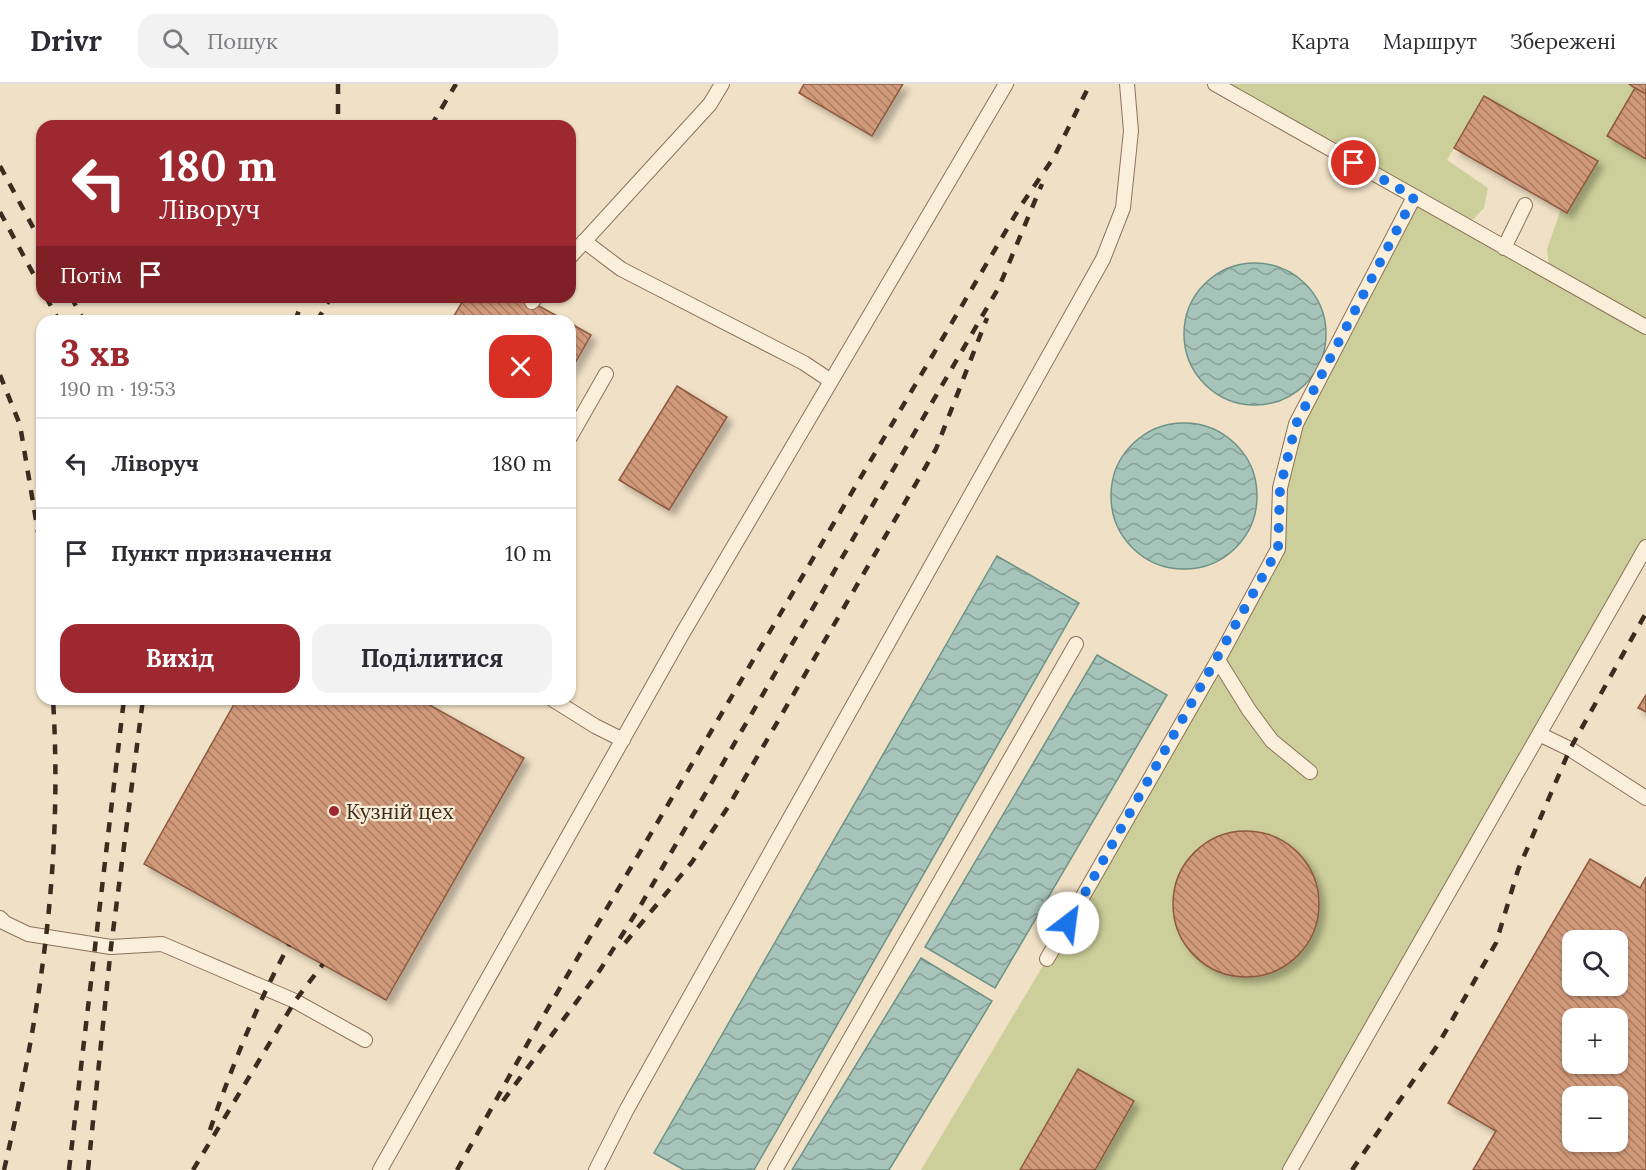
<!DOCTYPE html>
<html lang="uk">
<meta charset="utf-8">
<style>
body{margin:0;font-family:Lora,serif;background:#f2f2f3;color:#2b2b33;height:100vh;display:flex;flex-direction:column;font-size:22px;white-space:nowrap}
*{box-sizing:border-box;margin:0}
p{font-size:20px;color:#7c7c81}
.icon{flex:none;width:33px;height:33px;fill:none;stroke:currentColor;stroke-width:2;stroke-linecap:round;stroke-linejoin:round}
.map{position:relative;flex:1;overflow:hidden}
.sheet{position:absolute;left:36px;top:231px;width:540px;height:390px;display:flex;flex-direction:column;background:#fff;border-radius:18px;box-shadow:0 2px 4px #0004}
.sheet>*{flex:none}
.top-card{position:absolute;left:36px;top:36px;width:540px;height:183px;border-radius:18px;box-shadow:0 2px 4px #0004;background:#9e2830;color:#fff;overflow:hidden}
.buttons{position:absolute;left:1562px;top:846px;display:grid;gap:12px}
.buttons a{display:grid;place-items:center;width:66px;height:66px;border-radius:12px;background:#fff;box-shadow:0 2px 4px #0004;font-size:30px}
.pin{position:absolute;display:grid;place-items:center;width:51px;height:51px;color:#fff;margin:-26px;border:3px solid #fff;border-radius:50%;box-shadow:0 2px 6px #0007}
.me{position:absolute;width:66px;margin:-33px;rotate:30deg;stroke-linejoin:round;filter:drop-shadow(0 0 4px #0008)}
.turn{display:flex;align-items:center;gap:21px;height:126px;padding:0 24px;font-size:27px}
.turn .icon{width:78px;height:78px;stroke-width:2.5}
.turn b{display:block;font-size:42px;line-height:51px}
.then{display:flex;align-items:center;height:57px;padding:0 24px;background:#0003;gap:12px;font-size:22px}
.round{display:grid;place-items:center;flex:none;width:63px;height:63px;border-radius:18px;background:#f2f2f3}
.summary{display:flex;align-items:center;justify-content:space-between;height:102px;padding:0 24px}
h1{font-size:36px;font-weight:700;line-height:45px;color:#9e2830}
.action{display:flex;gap:12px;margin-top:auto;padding:12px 24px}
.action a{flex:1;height:69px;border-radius:18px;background:#9e2830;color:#fff;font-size:24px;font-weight:700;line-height:69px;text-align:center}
.action a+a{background:#f2f2f3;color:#2b2b33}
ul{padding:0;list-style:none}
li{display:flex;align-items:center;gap:18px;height:90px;padding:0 24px;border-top:2px solid #e1e1e2}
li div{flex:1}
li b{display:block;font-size:22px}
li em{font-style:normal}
header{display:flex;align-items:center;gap:36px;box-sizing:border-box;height:84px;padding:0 30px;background:#fff;border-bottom:2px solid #e1e1e2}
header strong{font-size:28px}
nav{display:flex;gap:33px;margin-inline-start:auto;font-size:21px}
.search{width:420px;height:54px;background:#f2f2f3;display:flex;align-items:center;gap:15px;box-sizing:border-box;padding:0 21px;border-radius:18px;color:#7c7c81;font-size:22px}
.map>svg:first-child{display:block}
.green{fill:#cccf99;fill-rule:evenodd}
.water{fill:url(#water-waves);stroke:#6d9387;stroke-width:1.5}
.building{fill:url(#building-back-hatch);stroke:#8d593f;stroke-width:1.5;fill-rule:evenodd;filter:url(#shadow)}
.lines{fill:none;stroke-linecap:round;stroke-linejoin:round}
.service-casing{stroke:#8d725a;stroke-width:16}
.service{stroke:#faefda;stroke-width:14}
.rail{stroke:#3c2b1f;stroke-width:4.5;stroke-dasharray:10 10;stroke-linecap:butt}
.route{stroke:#1a73e8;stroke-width:10;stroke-dasharray:0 18}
.poi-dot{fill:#9e2830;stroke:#f7ecd6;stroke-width:2}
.labels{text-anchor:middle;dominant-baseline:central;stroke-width:4.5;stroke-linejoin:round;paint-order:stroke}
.poi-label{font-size:21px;fill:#3c2b1f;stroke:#f7ecd6;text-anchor:start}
</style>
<header>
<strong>Drivr</strong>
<div class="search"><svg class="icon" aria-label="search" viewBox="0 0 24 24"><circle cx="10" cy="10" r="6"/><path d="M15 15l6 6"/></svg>Пошук</div>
<nav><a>Карта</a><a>Маршрут</a><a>Збережені</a></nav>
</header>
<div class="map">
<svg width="1646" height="1086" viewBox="0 0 1646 1086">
<defs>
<pattern id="water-waves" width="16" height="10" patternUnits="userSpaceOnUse" patternTransform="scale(1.5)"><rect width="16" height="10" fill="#a7c4ba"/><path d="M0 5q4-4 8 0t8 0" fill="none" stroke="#899f97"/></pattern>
<pattern id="building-back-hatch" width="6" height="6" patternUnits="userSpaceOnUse" patternTransform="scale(1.5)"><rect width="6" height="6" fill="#d0997a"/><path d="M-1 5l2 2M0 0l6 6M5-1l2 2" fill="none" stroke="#aa7d63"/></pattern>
<filter id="shadow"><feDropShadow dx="5.5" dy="5.5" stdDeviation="3" flood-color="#0004"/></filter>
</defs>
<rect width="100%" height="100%" fill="#f0e1c6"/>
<!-- green -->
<path class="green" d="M1215,0H1629L1635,4L1607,52L1646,75V463L1289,1086H921L1047,875L1278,465L1296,340L1413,113ZM1484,12L1598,77L1568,129L1561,125L1547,165L1549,183L1468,141L1484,124L1488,104L1447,76Z"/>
<!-- water -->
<path class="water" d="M1184 250a71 71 0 1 1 142 0a71 71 0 1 1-142 0Z
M1111 412a73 73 0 1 1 146 0a73 73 0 1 1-146 0Z
M997,472L1079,519L754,1086H684L654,1069Z
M1097,571L1167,611L995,904L925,863Z
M921,874L992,917L889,1086H792Z"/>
<!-- building -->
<path class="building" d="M804,0H903L872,52L799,9Z
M1629,0H1646V10L1635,4Z
M1635,4L1646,10V75L1607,52Z
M1484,12L1598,77L1567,129L1454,64Z
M465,213H523L566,237H451Z
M570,239L591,251L570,288Z
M677,302L727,333L669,426L619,396Z
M1646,611V628L1638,624Z
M237,615H419L524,674L386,916L144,780Z
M1173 820a73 73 0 1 1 146 0a73 73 0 1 1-146 0Z
M1590,775L1640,804L1646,793V1086H1473L1496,1047L1448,1019ZM1572,856H1617V902H1572ZM1572,934H1617V980H1572ZM1572,1012H1617V1058H1572Z
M1078,985L1134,1017L1095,1086H1020Z"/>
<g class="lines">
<defs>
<path id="service" d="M1215,0L1646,243
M584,157L621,185L804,279L831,297
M1504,164L1525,121
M570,173L710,20L722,0
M532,218L536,213
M570,353L606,290
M1218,576L1249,626L1272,657L1310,688
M552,615L595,642L623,656
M1539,650L1570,665L1646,714
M0,834L5,839L28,850L111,863L162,860L295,917L365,956
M1047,875L1218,576L1278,465L1280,404L1296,340L1414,113
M380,1086L681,552L1006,0
M596,1086L627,1025L1103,175L1123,124L1131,47L1127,0
M775,1086L1076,560
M1290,1086L1646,463"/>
</defs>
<!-- service casing -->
<use href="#service" class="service-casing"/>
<!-- service -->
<use href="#service" class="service"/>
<!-- rail -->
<path class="rail" d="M338,0V42
M431,42L456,0
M0,82L42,160
M0,128L42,206
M46,213L59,237
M71,213L84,237
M295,237L304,213
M317,237L331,213
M0,291L20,341L42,472
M625,859L692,778L728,723L936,365L987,234
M503,1017L600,886L639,824L999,203L1042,100
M210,1046C232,982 257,920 289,861
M4,1086C41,926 63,779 53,615
M69,1086L124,615
M88,1086L111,863L143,615
M193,1086L295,917L323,880
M457,1086L534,948L1020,123L1054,73L1090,0
M1352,1086L1439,959L1496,859L1518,786L1570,665L1646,529"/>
</g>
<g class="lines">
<!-- route -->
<path class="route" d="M1068,839L1278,465L1280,404L1296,340L1414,113L1354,79"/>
</g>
<!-- markers -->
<circle class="poi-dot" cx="334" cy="727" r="6"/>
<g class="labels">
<!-- poi labels -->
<g class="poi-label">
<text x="346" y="727">Кузній цех</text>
</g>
</g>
</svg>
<div class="buttons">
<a><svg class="icon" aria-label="search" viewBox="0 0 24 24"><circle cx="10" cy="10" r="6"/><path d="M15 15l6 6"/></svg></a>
<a>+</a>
<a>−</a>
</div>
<div class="pin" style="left:1354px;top:79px;background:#d93025"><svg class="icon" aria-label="arrive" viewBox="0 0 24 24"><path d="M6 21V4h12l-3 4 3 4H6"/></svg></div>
<svg class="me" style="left:1068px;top:839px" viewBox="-20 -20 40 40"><circle r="19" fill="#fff"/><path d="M0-13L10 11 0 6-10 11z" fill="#1a73e8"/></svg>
<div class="top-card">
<div class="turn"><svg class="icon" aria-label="left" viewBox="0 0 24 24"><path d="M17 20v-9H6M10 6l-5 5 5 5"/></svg><div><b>180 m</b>Ліворуч</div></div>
<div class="then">Потім<svg class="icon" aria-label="arrive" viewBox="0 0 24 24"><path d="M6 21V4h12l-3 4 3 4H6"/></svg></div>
</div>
<section class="sheet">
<div class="summary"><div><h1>3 хв</h1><p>190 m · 19:53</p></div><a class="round" style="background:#d93025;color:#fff"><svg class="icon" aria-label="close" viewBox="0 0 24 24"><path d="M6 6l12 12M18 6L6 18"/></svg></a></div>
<ul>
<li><svg class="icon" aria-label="left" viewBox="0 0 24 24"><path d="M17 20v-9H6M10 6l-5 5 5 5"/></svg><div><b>Ліворуч</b></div><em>180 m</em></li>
<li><svg class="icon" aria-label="arrive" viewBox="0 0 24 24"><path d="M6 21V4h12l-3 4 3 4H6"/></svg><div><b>Пункт призначення</b></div><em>10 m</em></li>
</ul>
<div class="action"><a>Вихід</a><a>Поділитися</a></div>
</section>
</div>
